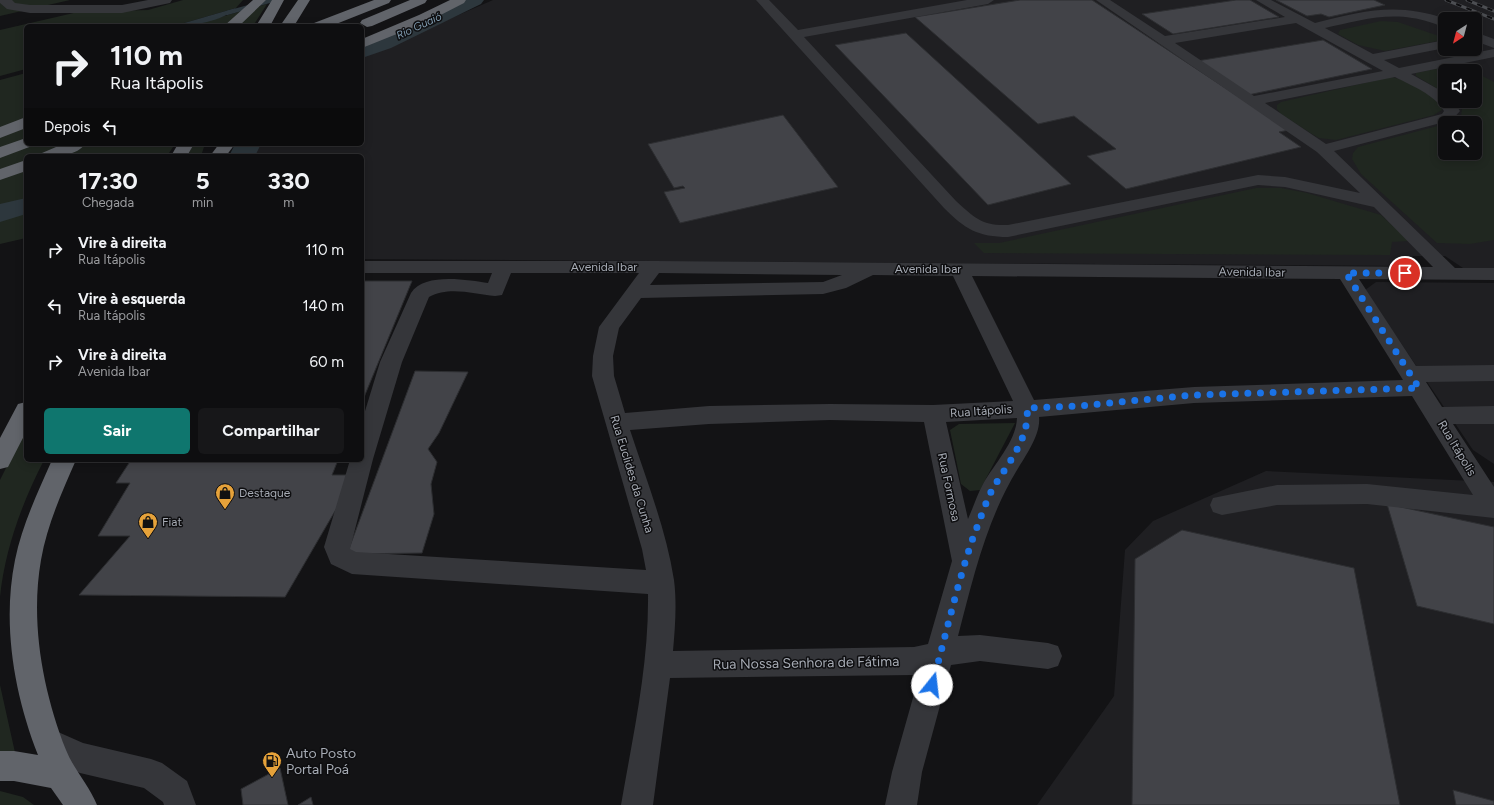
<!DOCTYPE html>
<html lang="pt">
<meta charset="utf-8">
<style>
body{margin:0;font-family:Figtree,sans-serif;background:#171719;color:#f1f3f6;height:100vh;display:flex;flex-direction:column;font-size:15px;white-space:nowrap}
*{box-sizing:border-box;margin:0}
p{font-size:13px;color:#9b9c9f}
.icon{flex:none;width:22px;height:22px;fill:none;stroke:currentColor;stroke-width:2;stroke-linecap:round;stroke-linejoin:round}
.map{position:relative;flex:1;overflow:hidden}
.sheet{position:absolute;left:24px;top:154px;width:340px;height:308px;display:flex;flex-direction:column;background:#0e0e10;border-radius:6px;box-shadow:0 2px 10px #0003,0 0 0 1px #2e2e30}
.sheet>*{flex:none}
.banner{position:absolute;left:24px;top:24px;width:340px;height:122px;border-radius:6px;box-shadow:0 2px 10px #0003,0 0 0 1px #2e2e30;background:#0e0e10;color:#f1f3f6;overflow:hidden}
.needle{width:26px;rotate:216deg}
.tools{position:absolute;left:1438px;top:12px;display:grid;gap:8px}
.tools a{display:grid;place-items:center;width:44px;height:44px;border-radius:6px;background:#0e0e10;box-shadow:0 2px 10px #0003,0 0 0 1px #2e2e30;font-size:20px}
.pin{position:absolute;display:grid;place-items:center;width:34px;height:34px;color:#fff;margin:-17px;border:2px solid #fff;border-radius:50%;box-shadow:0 1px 4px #0007}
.me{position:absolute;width:44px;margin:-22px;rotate:16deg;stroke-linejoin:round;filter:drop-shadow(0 0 3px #0008)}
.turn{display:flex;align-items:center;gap:14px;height:84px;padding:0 20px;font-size:18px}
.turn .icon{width:52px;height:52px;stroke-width:2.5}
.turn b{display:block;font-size:28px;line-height:34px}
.then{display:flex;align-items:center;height:38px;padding:0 20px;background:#0003;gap:8px;font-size:15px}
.eta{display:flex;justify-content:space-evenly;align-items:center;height:68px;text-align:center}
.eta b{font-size:24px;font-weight:700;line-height:28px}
.action{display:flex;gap:8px;margin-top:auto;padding:8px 20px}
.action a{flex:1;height:46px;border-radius:6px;background:#0f766e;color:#fff;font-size:16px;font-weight:700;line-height:46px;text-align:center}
.action a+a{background:#171719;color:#f1f3f6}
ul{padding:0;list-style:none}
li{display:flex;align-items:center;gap:12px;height:56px;padding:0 20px}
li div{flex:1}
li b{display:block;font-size:15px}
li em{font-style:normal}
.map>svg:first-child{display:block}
.built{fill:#1f1f22;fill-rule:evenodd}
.green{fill:#202720}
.water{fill:#2d373d}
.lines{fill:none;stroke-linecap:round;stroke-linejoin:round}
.stream{stroke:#2d373d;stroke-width:4}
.river{fill:#2d373d;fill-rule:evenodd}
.building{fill:#424348;stroke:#2d2e31}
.path{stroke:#3b3d40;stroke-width:1.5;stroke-dasharray:1.5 2;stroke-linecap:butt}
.minor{fill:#35363a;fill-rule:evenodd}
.highway{fill:#61646a;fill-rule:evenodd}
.rail-casing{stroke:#4c4e52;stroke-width:3}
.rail{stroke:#0e0e10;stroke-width:2;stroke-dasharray:5.5;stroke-linecap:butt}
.route{stroke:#1a73e8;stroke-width:7;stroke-dasharray:0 12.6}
.labels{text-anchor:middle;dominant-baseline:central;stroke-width:3;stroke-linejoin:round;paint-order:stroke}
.far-water-label{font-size:11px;font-style:italic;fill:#7f9aae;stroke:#0e0e10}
.street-label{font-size:12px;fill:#a6abb4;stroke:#0e0e10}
.poi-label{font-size:12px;fill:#a6abb4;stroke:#0e0e10;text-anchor:start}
.near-street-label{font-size:14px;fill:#a6abb4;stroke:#0e0e10}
.near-poi-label{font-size:14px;fill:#a6abb4;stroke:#0e0e10;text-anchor:start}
</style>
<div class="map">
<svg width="1494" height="805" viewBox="0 0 1494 805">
<rect width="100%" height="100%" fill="#131315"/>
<!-- built -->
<path class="built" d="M493,0H1494V268H1463L1445,256H1413L1408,266L362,259V156H248L255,144H362V57ZM1445,19H1475V49H1445ZM1445,71H1475V101H1445ZM1445,123H1475V153H1445Z
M1376,282L1494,283V464L1473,450L1365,290Z
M1266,471L1494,482V805H1037L1114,696L1125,550L1153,521Z"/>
<!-- green -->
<path class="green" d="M0,0H70L0,16Z
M183,0H243L236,8L174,26H26V69L0,76V30L78,12L148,10Z
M267,4L253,26H189Z
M1381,21L1398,22L1439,36L1443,40L1385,51L1358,45L1338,34L1340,30Z
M1459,64L1473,71H1445V93L1416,76V73Z
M1475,72L1494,82V240L1470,244L1437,243L1361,174L1352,159L1353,153L1358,147L1445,124V153H1475V123H1447L1461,116L1462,109L1455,101H1475Z
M26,73V144H175L167,156H26V238L0,244V80Z
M1391,77C1405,79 1439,96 1442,110L1434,115L1336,140L1319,138L1312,134L1281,114L1277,109V105L1281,102Z
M194,144H205L201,156H187Z
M1256,188H1281L1307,193L1381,215L1409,241L1392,242L1390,255L984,253L974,243H999Z
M1015,423L980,490L970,491L961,484L950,430L959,424Z
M26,428V460H44C22,503 5,549 0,597V480Z
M0,685L16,757L0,756Z
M0,791L23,797L34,805H0Z"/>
<!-- water -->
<path class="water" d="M236,8C224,21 191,26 174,26Z"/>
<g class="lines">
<!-- stream -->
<path class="stream" d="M227,13L273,0"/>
<!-- river -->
<path class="river" d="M458,0H484L481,4L391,48L362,58V43Z
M235,144H261L255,156H229Z
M26,198V214L0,222V204Z"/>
</g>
<!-- building -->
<path class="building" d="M1020,0H1092L1289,130L1279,132L1301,147L1126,189L1087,156L1116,149L1074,116L1038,124L915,17Z
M1236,0H1250L1279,17L1173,34L1142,14Z
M1276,0H1374L1385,5L1329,17L1321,14L1307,16Z
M906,33L1071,184L988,205L835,45Z
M1323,40L1372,69L1248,95L1197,61Z
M783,115L838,187L680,223L664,192L685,188L683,186L674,188L648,144Z
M362,281H412L362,402Z
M415,371L468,372L439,433L428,449L437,462L431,484L434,514L422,553L347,554Z
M131,460H338L332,475H356L285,597L79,595L130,536H98L130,483H116Z
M1387,504L1494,527V624L1417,606Z
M1182,530L1354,568L1400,805H1132L1135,559Z
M280,768L288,805H243L241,789Z
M1453,790L1494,801V805H1456Z
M311,797L313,805H298Z"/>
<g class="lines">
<!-- path -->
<path class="path" d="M1455,17L1460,19"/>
<!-- minor -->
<path class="minor" d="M0,0H12L15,3L30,5H122L148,0H172L170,3L122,13H30L7,9L0,3Z
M756,0H769L798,30L967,0H994L988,4L804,37L956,201C975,218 982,226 1008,225L1258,175L1285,177L1360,193L1317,152L1096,0H1110L1165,36L1285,17L1256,0H1271L1315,23C1364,11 1396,2 1446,19L1445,27C1434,24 1423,19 1412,18C1383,13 1353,22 1325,28L1373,54L1445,40V48L1384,60L1399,68L1494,49V57L1411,74L1445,93V101H1453L1460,111L1452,120L1334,151L1455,268H1494V280L1359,279L1416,366L1494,365V381L1426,382L1442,407L1494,406V424H1453L1494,487V518L1367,504L1277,505L1222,515L1213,512L1210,505L1213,498L1277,485L1367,484L1473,495L1412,396L1194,403L1039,417C1041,434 1026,455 1017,470C986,521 973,579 958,636L980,635L1048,643L1058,646L1062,656L1058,666L1048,669L980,661L951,665L922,772L917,805H885L892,772L920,673L914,675L670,678L653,805H621C633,735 649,665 648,594L352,574L331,564L324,547L350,460H362V421L380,362L411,293C424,272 468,280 488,283L492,273H362V261H654L1433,267L1374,207L1285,187L1258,185L1008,237C978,237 965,229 944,208ZM1296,23L1383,71L1254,96L1175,43ZM1395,77C1412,86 1434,94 1444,111L1442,114L1326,144L1265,103ZM511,273H639L599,327L593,356L592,376L642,549L646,570L356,552L350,549L373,459L402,362L429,297C449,286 474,294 495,296L502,295ZM659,273L842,275L823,282L650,285ZM873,275L953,276L1013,401L933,405L830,404L709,406L625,413L614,376L613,356L619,328L641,298L823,294L846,288ZM972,276L1340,279L1403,380L1194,387L1034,400ZM1017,418C1016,442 994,464 983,484C977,495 973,508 968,519L946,422ZM830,420L924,422L952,561L928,644L914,647L673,651C675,628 677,604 674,580C666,529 646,479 630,430L709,424Z
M1475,32L1494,39V48L1475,41Z
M49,728L83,743L151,759L162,763L187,781L196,805H164L163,802L144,788L80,773L38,754L34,743L38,732Z"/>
<!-- highway -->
<path class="highway" d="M253,0H266L239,26H224Z
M272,0H284L270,26H256Z
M298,0H310L294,26H280Z
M374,0H391L389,3L331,26H312L314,23Z
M410,0H427L425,3L372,26L367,27L360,23L362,20Z
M450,0H466L464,3L429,21L362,48V39L419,15Z
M26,117V128L0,138V127Z
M26,138V144H33L32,146L0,158V147Z
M63,144H85C76,157 54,156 40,156L42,153Z
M178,144H194L187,156H171Z
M219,144H235L226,156H210Z
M26,160V171L0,180V169Z
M26,402V432L8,467L0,469V438L18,404Z
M52,460H76C62,492 47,525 41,560C30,623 43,691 66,750C74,770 89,785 97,805H63L51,788L14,781H0V751H14L38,755C14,694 2,624 15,560C22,525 38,492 52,460Z"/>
<defs>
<path id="rail" d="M1446,0L1494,19
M1467,0L1494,11"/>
</defs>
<!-- rail casing -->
<use href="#rail" class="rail-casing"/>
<!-- rail -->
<use href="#rail" class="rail"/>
</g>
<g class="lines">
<!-- route -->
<path class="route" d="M932,685C946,635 957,584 974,535C980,520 985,504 992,490C1007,464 1030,439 1027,408L1078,406L1194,395L1419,388L1346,273H1405"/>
</g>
<!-- icons -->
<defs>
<symbol id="shop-pin" viewBox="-11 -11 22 30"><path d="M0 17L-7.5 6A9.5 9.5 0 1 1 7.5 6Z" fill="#e6a23a" stroke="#0e0e10"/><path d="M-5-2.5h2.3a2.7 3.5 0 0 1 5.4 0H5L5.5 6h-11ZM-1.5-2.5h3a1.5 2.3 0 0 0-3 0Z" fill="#111"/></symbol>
<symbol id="fuel-pin" viewBox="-11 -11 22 30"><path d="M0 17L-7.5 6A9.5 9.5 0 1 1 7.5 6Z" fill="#e6a23a" stroke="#0e0e10"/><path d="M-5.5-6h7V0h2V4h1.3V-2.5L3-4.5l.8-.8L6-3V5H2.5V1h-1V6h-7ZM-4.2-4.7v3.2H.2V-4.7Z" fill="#111"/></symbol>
</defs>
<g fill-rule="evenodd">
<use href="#shop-pin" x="214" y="482" width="22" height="30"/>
<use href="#shop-pin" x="137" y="511" width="22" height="30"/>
<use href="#fuel-pin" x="261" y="750" width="22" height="30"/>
</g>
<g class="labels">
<!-- far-water labels -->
<g class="far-water-label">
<text transform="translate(419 26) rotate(-25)">Rio Guaió</text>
</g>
<!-- street labels -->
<g class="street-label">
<text x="604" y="267">Avenida Ibar</text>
<text x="928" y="269">Avenida Ibar</text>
<text transform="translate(1252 272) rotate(1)">Avenida Ibar</text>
<text transform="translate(981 411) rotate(-4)">Rua Itápolis</text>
<text transform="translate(1457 448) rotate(59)">Rua Itápolis</text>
<text transform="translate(632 474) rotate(73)">Rua Euclides da Cunha</text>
<text transform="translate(949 487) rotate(78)">Rua Formosa</text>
</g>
<!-- poi labels -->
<g class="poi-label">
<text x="239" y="493">Destaque</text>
<text x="162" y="522">Fiat</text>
</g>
<!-- near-street labels -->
<g class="near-street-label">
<text transform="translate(806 663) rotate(-1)">Rua Nossa Senhora de Fátima</text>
</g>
<!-- near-poi labels -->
<g class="near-poi-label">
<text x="286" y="753">Auto Posto<tspan x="286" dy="16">Portal Poá</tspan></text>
</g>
</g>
</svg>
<div class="tools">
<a><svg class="needle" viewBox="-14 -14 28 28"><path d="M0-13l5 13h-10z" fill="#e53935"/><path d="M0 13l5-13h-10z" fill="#9b9c9f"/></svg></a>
<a><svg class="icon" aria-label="sound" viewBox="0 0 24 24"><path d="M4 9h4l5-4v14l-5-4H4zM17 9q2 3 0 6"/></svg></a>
<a><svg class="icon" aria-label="search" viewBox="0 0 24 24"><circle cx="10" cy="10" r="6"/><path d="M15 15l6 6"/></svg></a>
</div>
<div class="pin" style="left:1405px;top:273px;background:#d93025"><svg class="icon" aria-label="arrive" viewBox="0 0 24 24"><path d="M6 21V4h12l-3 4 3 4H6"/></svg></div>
<svg class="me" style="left:932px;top:685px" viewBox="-20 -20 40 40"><circle r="19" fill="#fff"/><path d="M0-13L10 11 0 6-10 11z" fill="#1a73e8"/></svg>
<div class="banner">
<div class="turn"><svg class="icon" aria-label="right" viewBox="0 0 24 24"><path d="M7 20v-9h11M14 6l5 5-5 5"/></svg><div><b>110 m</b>Rua Itápolis</div></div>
<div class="then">Depois<svg class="icon" aria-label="left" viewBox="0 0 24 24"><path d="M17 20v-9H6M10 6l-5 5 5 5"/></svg></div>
</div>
<section class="sheet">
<div class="eta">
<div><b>17:30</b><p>Chegada</p></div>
<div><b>5</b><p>min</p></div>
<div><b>330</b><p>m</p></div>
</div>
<ul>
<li><svg class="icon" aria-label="right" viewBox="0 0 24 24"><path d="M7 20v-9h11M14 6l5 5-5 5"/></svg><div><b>Vire à direita</b><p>Rua Itápolis</p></div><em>110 m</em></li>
<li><svg class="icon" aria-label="left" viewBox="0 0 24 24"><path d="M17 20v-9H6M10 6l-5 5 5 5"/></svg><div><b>Vire à esquerda</b><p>Rua Itápolis</p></div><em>140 m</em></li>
<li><svg class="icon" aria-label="right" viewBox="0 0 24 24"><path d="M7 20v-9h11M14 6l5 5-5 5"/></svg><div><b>Vire à direita</b><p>Avenida Ibar</p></div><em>60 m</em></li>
</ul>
<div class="action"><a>Sair</a><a>Compartilhar</a></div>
</section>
</div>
